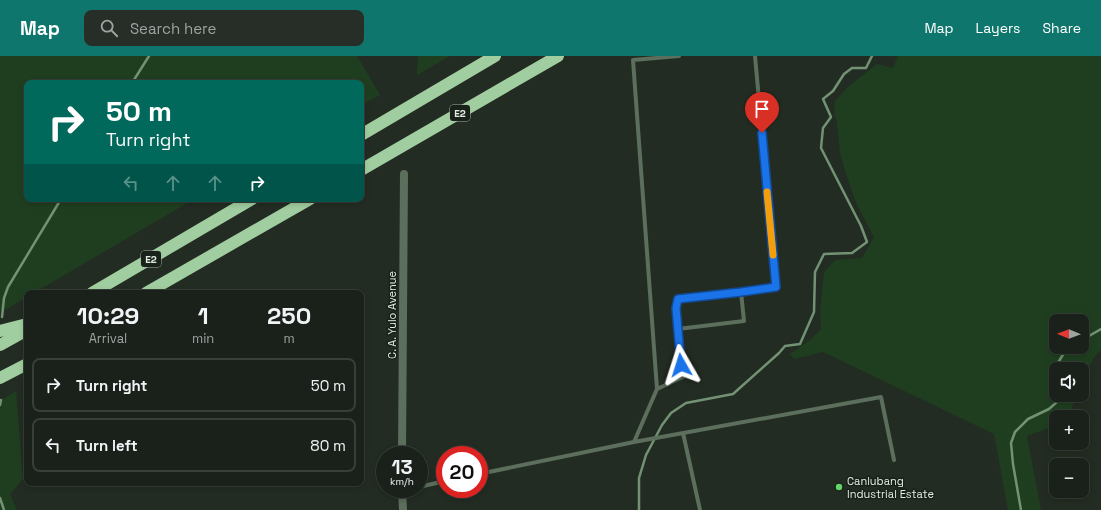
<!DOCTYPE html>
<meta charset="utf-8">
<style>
body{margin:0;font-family:"Space Grotesk",sans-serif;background:#272e27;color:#f1f3f6;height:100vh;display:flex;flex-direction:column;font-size:15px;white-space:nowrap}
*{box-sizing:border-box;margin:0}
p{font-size:13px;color:#9fa3a2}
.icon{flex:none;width:22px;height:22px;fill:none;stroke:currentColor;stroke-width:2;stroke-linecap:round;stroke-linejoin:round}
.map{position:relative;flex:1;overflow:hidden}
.details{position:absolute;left:24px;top:234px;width:340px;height:196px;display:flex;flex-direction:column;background:#1a211a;border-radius:8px;box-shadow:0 2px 6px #0003,0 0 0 1px #383e39}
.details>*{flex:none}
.hud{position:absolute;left:24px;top:24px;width:340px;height:122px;border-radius:8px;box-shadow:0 2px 6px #0003,0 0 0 1px #383e39;background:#00695c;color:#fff;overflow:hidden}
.needle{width:26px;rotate:271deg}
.fabs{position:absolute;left:1049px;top:258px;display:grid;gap:8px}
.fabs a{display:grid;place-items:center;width:40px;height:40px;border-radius:8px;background:#1a211a;box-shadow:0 2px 6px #0003,0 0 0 1px #383e39;font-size:20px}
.speed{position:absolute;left:376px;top:390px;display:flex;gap:8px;font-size:20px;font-weight:700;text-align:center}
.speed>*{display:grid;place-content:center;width:52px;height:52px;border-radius:50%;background:#1a211a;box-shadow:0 2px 6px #0003,0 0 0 1px #383e39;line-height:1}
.speed small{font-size:10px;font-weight:400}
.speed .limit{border:6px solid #d22;background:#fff;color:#111}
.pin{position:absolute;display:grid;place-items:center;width:34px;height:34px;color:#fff;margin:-41px -17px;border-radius:50% 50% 50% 0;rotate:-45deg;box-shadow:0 0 4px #0007}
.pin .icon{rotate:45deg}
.me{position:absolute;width:44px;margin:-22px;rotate:354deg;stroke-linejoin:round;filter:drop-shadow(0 0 3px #0008)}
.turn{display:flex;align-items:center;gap:14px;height:84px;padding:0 16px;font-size:18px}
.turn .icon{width:52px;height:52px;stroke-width:2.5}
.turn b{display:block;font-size:28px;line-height:34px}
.lanes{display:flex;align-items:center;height:38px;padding:0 16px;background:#0003;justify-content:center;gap:20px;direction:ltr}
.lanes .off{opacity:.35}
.eta{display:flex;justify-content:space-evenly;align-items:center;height:68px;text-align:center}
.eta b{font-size:24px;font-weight:600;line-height:28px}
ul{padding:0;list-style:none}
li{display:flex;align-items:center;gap:12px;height:54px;margin:0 8px 6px;padding:0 8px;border:2px solid #383e39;border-radius:8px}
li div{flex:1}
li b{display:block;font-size:15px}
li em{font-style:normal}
header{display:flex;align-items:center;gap:24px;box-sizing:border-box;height:56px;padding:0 20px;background:#0f766e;color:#fff}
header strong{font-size:19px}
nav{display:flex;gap:22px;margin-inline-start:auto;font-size:14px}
.search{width:280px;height:36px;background:#272e27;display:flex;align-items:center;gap:10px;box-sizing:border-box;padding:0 14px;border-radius:8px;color:#9fa3a2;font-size:15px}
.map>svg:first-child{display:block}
.green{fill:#1f3e1f;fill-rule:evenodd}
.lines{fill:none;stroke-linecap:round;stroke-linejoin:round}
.stream{stroke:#739274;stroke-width:2.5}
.service{stroke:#5c6e5c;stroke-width:4}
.minor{stroke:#5c6e5c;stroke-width:8}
.motorway{stroke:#a1cea0;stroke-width:12}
.route-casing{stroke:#114b97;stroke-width:10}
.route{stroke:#1a73e8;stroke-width:7}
.slow{stroke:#f59e0b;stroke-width:7}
.poi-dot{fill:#63d468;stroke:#192219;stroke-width:1.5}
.labels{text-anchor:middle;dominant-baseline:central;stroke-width:3;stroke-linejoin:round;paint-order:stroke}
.shield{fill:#192219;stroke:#a7aea7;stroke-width:1}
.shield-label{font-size:10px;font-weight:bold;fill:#e4eae4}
.street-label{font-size:11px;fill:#e4eae4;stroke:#192219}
.poi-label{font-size:11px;fill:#e4eae4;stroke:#192219;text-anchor:start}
</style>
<header>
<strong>Map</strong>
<div class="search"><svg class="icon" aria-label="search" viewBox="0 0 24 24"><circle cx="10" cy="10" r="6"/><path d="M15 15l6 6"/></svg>Search here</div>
<nav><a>Map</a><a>Layers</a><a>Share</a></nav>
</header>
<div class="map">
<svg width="1101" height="454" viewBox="0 0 1101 454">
<rect width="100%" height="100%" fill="#232c23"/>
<!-- green -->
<path class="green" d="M0,0H357L380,39L361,49V27H27V143H194L34,237H27V241L7,253L0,255Z
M418,0H450L417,19Z
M898,0H1101V294L1093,302L1082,328V313H1056V339H1077L1070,356L1064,361H1056V368L1054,370L1027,380L1041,454H1008L994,378L823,296L794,303L790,298L810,284L821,273L820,256L824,216L835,204L862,202L874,181L857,149L846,118L840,97L837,66L834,58L835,45L850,29L877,8L893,12ZM1056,265H1082V291H1056Z
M16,335L23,423L10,438L17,454H0V345Z"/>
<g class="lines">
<!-- stream -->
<path class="stream" d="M132,27L149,0
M2,261L4,242L8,231L61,143
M1082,284L1101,273
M1056,313V310L1067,292L1069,291
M0,349L1,344
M0,442L4,454
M639,454V422L646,399L662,369L671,357L686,347L733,338L779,297L785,290L800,288L814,256L815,216L824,198L852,197L867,186L861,170L821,92L823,72L831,61L823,43L833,35L844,18L852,12H866L872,0
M1021,454L1013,408L1011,387L1015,376L1028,363L1049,353L1057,346V339"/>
<!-- service -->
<path class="service" d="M678,273L744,265L741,236
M657,333L633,4L679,0
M683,377L700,454
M634,386L657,333L683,321L676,252L678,243L741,236L776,231L755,0
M479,418L634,386L881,341L894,404
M419,431L445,425"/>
<!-- minor -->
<path class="minor" d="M402,399L404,118
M402,433L403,454"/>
<!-- motorway -->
<path class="motorway" d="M361,79L495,0
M361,114L558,0
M92,237L252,143
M146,237L310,143
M0,275L27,268
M0,289L27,274
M0,322L27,308"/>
</g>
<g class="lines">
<defs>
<path id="route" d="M681,309L676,252L678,243L741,236L776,231L762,77"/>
</defs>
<!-- route casing -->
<use href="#route" class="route-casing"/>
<!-- route -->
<use href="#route" class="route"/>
<!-- slow -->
<path class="slow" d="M767,136L773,199"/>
</g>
<!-- markers -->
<circle class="poi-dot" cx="839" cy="431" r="4"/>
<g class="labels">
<!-- shield labels -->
<g class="shield">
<rect x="450" y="49" width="20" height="16" rx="3"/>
<rect x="141" y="195" width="20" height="16" rx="3"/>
</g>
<g class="shield-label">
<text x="460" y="57">E2</text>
<text x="151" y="203">E2</text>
</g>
<!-- street labels -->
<g class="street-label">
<text transform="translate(392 259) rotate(-90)">C. A. Yulo Avenue</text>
</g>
<!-- poi labels -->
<g class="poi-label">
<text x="847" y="425">Canlubang<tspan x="847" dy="13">Industrial Estate</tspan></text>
</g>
</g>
</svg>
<div class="fabs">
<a><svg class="needle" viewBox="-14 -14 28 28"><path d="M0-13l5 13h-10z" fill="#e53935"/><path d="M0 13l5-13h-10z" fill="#9fa3a2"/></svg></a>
<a><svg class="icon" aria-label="sound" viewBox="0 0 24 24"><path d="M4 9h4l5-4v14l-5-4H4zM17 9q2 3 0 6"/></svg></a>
<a>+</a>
<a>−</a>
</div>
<div class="speed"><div>13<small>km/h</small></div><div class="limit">20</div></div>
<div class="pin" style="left:762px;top:77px;background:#d93025"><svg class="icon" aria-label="arrive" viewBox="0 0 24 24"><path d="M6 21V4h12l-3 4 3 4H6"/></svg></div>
<svg class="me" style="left:681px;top:309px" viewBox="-20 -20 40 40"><path d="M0-17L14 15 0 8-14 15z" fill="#1a73e8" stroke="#fff" stroke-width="4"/></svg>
<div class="hud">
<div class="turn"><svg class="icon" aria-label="right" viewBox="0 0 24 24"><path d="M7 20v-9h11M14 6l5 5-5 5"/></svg><div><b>50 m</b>Turn right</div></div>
<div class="lanes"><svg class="icon off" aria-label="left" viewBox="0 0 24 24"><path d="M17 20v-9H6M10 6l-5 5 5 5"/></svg><svg class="icon off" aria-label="ahead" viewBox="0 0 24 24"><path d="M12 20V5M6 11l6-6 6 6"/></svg><svg class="icon off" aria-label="ahead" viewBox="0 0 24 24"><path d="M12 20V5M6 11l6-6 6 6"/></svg><svg class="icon" aria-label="right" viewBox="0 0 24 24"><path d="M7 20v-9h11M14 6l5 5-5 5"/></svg></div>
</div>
<section class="details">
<div class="eta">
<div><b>10:29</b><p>Arrival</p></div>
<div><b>1</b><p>min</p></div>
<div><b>250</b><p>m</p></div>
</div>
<ul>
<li><svg class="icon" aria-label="right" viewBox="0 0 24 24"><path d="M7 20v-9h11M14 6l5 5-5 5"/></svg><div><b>Turn right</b></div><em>50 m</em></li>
<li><svg class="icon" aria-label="left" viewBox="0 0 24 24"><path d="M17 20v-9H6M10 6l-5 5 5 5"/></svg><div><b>Turn left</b></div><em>80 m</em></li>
</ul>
</section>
</div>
